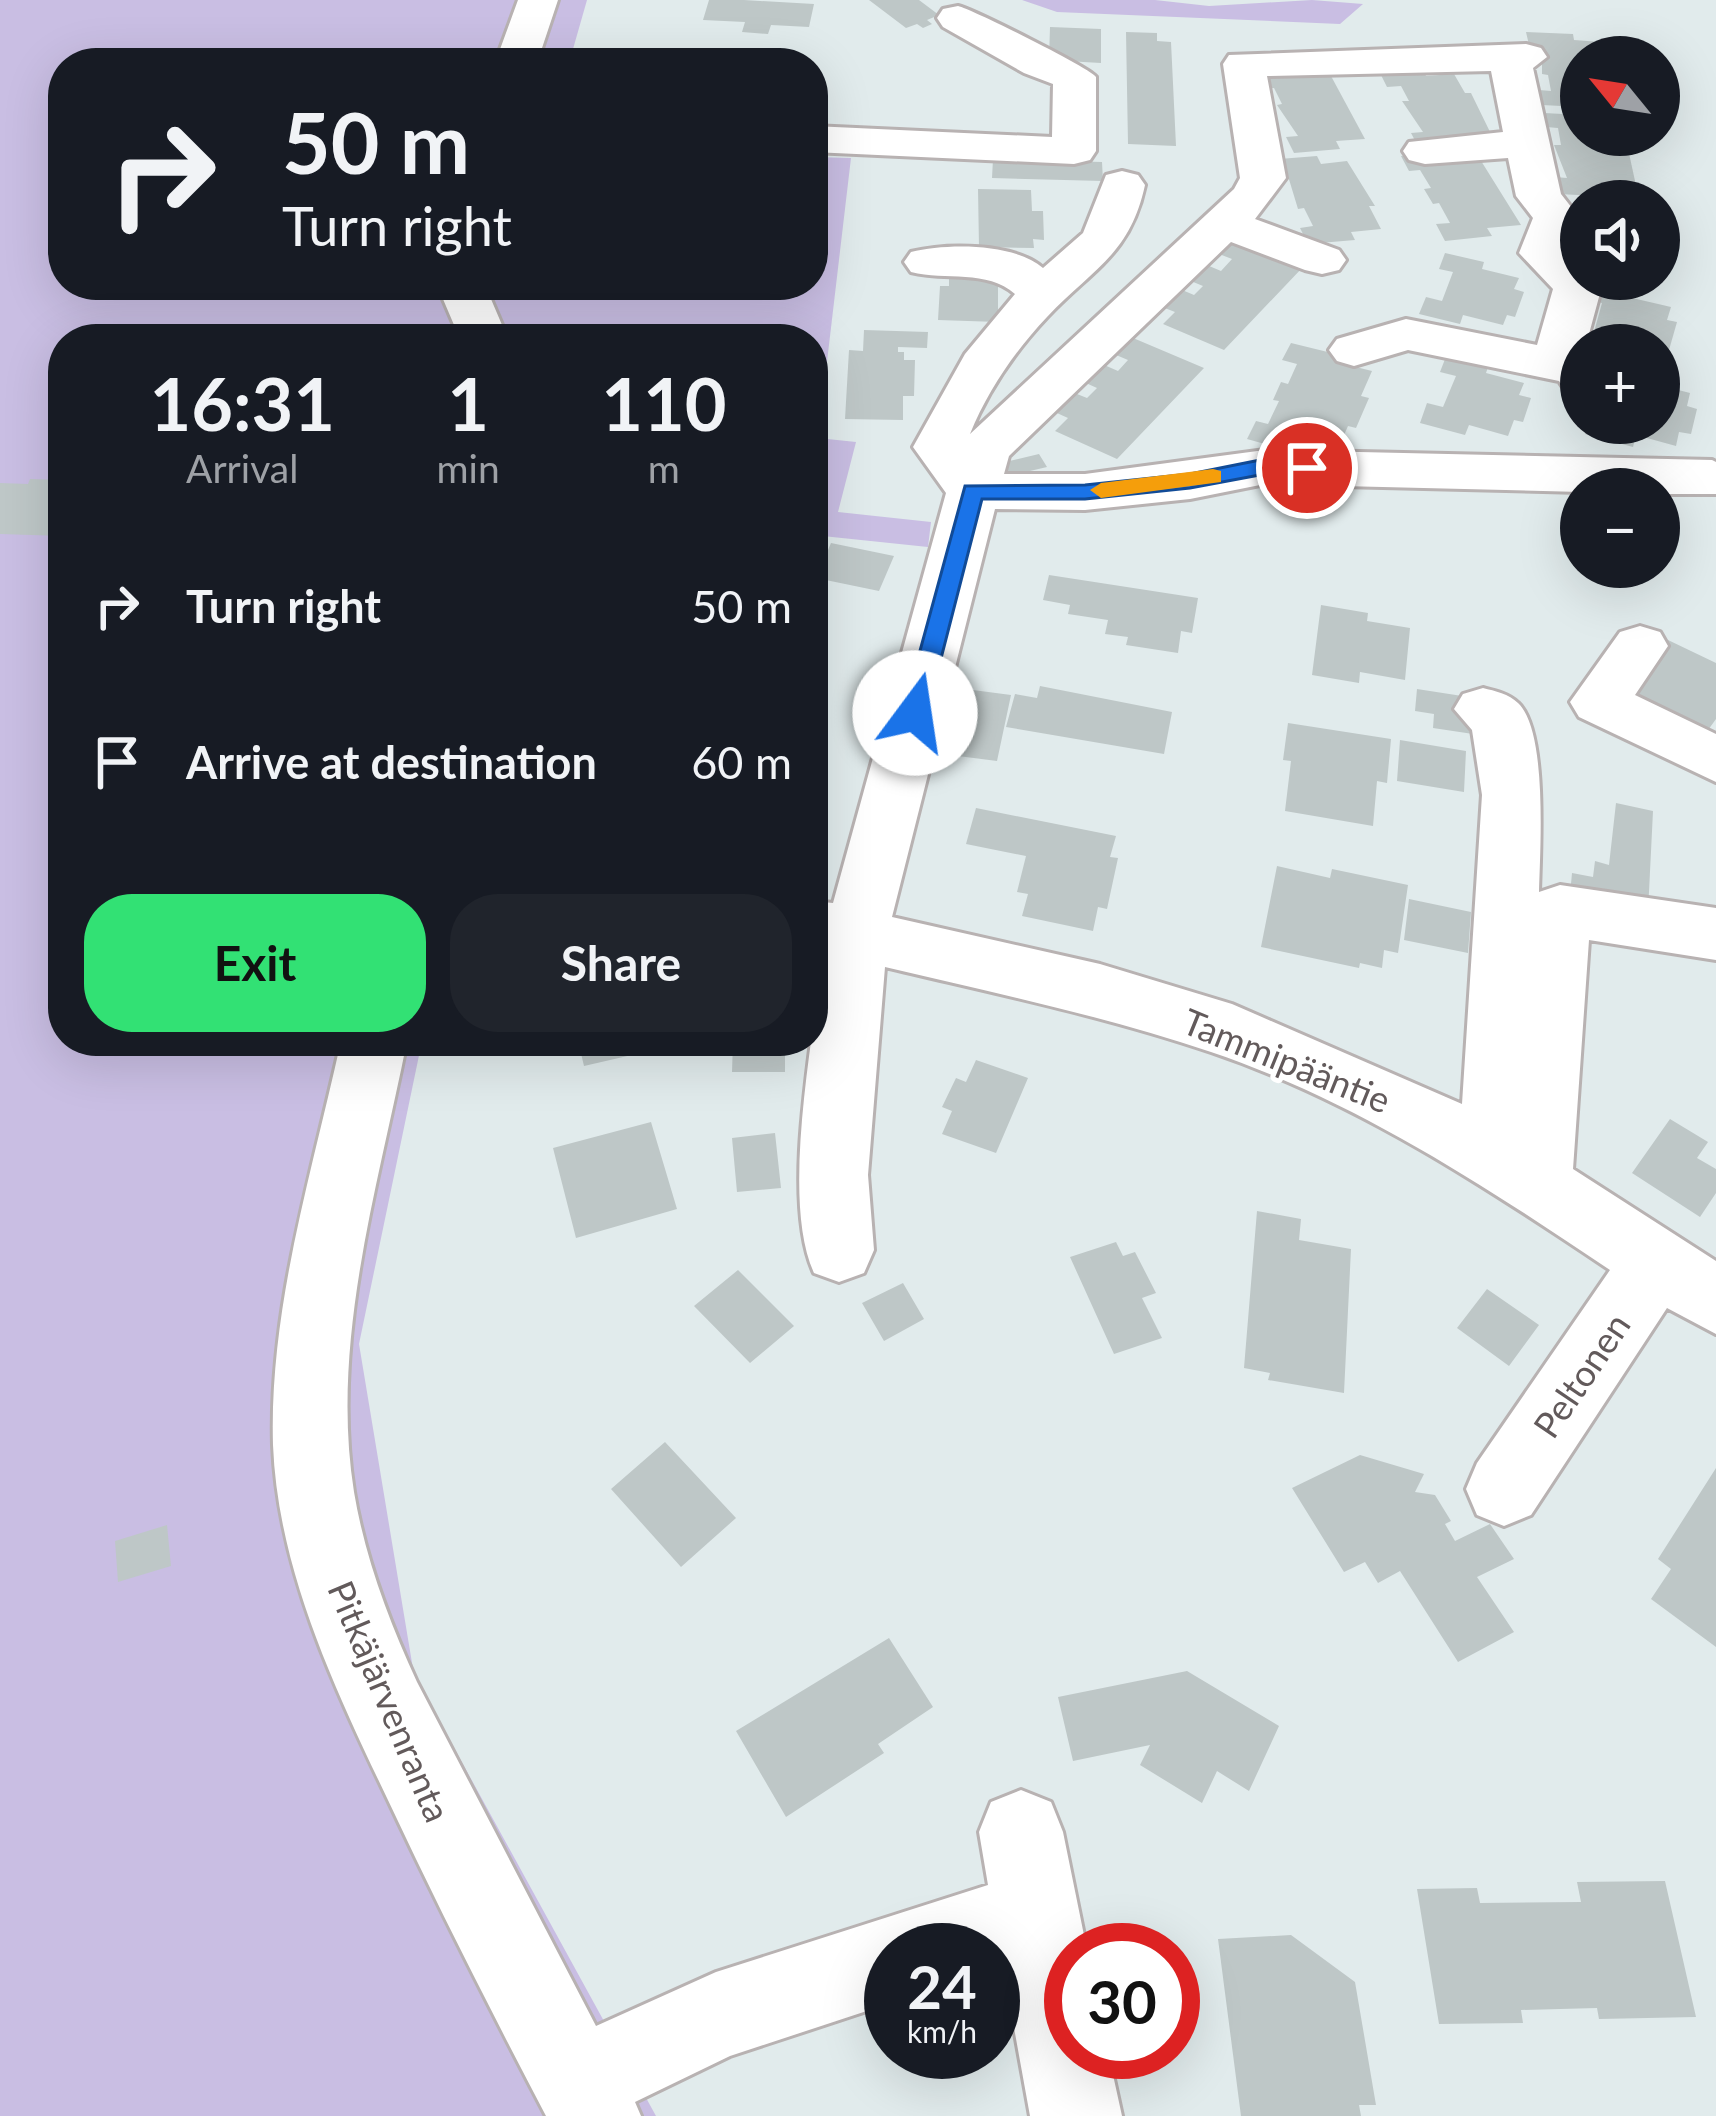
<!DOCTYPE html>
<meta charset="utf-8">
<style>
body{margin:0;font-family:Lato,sans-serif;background:#20242c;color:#f1f3f6;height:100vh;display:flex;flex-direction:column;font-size:45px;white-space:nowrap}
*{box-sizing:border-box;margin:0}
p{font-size:39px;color:#9ea1a6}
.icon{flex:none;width:66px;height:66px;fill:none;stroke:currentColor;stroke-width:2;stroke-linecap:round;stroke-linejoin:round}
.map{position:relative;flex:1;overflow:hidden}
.side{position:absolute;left:48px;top:324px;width:780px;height:732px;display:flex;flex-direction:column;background:#171b24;border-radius:48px;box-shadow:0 12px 48px #0002}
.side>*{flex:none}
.banner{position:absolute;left:48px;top:48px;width:780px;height:252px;border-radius:48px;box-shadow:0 12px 48px #0002;background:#171b24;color:#f1f3f6;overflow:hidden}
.needle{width:78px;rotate:300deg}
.tools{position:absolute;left:1560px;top:36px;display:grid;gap:24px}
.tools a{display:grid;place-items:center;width:120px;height:120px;border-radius:50%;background:#171b24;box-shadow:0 12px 48px #0002;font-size:60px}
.speed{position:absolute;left:864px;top:1923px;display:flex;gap:24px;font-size:60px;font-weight:700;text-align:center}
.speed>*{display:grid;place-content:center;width:156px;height:156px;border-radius:50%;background:#171b24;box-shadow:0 12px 48px #0002;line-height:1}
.speed small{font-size:30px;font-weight:400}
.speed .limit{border:18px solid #d22;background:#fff;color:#111}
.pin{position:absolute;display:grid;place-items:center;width:102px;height:102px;color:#fff;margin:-51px;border:6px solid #fff;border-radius:50%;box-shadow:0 3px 12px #0007}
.me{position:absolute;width:132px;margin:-66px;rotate:14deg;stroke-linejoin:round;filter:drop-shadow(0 0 9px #0008)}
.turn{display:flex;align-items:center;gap:42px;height:252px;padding:0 36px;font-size:54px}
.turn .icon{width:156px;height:156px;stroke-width:2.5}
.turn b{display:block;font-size:84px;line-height:102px}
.eta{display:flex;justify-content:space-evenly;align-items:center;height:204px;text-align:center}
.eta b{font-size:72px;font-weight:700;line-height:84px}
.primary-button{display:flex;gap:24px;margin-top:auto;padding:24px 36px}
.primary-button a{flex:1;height:138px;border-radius:48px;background:#32e174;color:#111;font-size:48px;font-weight:700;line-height:138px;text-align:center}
.primary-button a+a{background:#20242c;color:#f1f3f6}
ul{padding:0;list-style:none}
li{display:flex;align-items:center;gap:36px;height:156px;padding:0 36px}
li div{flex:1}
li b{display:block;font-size:45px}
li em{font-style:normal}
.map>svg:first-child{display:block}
.green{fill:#c9bee3}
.building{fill:#bec7c7}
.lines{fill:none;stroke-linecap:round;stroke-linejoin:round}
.minor-casing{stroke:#b8b2b2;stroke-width:6}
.minor{fill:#fff;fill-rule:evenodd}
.route{fill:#1a73e8;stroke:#114b97;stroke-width:3}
.slow{fill:#f59e0b}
.labels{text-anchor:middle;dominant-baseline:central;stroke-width:10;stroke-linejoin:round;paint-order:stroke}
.street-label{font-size:36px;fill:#625a5b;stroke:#fff}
</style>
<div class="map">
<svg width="1716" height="2116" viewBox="0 0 1716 2116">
<rect width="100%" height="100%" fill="#e1ebec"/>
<!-- green -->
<path class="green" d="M0,0H587L569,63H63V285H813V157L851,158L818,438L856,442L838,512L931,522L928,547L813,535V339H63V1041H422L359,1344L414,1675L656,2116H0Z
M1022,0H1155L1209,6L1312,0L1363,4L1340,24L1057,12Z"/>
<!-- building -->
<path class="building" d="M709,0H744L814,4L809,27L771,25L768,34L742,32L745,22L703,20Z
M869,0H919L939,15L927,20L932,24L923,28L917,24L906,28Z
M1050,27L1101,29V63L1049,60Z
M1126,32L1157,33V41L1171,42L1176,146L1128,144Z
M1526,32L1573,34L1574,40L1601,42L1605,57H1581V107L1542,105L1539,90L1551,91L1548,75L1542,74V46L1529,45Z
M1423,69L1426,76L1454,74L1465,93H1471L1492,136L1420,150L1411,133L1423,132L1402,101H1409L1401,86L1387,87L1380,73Z
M1301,72L1304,78L1331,76L1365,139L1336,141L1340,149L1294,153L1286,137L1298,136L1277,105L1282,104L1274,88L1262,89L1255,76Z
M1544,113L1581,115V135H1625L1637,190L1598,188L1599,196L1558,194L1555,177L1567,178L1554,145H1561L1558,128L1546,127Z
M1447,152L1478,156L1521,225L1487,228L1492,236L1445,241L1436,224L1450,223L1439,203L1433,204L1424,189L1431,188L1420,170L1409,171L1401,156Z
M1317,156L1321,164L1347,161L1375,206H1369L1381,229L1351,232L1355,240L1308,244L1300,228L1313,226L1304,208L1298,209L1288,176L1275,177L1267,160Z
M993,159L1102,162L1103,181L992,178Z
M978,189L1031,190L1032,211H1043L1044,240L1033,239L1034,248L979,247Z
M1228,238L1303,267L1224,350L1163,324L1175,312L1157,305L1175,287L1194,295L1203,286L1186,279L1202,263L1221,271L1232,259L1214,252Z
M1445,253L1484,262L1482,269L1519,278L1514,289L1524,292L1515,317L1507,315L1503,325L1463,315L1460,324L1419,314L1426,297L1442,301L1453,272L1439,269Z
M949,267L998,269V322L938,320L940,286H949Z
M1591,280L1631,289L1628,297L1671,307L1667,320L1677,322L1669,350L1659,345H1581V349L1578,328L1594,332L1602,303L1585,299Z
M864,330L928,332L927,348L898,347V352H904V360H915L914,396H903V420L845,419L849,350L863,351Z
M1126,335L1204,368L1117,459L1055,431L1068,418L1048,409L1067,390L1087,398L1097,388L1077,379L1095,361L1118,371L1128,360L1109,352Z
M1291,343L1344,356L1340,363L1372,371L1361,396L1369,398L1356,428L1348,426L1337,451L1292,439L1287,450L1247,439L1256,421L1268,424L1279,401L1273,400L1281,382L1288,384L1297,364L1282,360Z
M1447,354L1489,364L1486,373L1524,383L1519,395L1531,398L1523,422L1514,420L1508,436L1469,425L1465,435L1420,423L1427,403L1443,407L1456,376L1440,372Z
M1659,385L1690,393L1687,406L1697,409L1691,434L1679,432L1676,446L1636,435L1633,447L1585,434L1589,423H1659Z
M1039,454L1047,467L1008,476L1001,463Z
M30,479L63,480V536L0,534V483L28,484Z
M831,543L894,556L879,591L816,578Z
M1049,575L1198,598L1192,633L1181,631L1178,653L1126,645L1128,637L1105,634L1108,620L1068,614L1070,605L1043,600Z
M1321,605L1368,613L1367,621L1410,628L1405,680L1360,672L1359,683L1312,675Z
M1668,640L1716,663V719L1698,744L1617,703Z
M1040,686L1172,712L1164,754L1006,727L1015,694L1037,698Z
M1417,689L1475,698L1473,734L1433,728L1434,714L1415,711Z
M973,690L1011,695L997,761L958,756Z
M1288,723L1391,739L1387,783L1377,781L1373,826L1285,811L1291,761L1283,760Z
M1400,740L1466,751L1464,792L1397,781Z
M1616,803L1653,811L1648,912L1570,895L1572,873L1593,877L1595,861L1609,865Z
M976,808L1116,836L1110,857L1118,858L1107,909L1098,907L1093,931L1022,916L1028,894L1017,892L1026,856L966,844Z
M1277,866L1330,878L1332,869L1408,885L1398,953L1384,950L1382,968L1360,963L1359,968L1261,947Z
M1409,899L1471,912L1468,953L1404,940Z
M578,1041H684V1043L584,1066Z
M733,1041H785V1072H732Z
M976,1060L1028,1078L996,1153L942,1134L952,1111L942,1107L956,1078L966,1082Z
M1670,1119L1708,1142L1697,1158L1716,1169V1193L1700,1217L1632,1173Z
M651,1122L677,1209L576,1238L553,1148Z
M775,1133L781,1188L737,1192L732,1138Z
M1257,1211L1301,1219L1299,1240L1351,1249L1344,1393L1268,1380L1270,1373L1244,1368Z
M1116,1242L1123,1256L1135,1252L1156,1293L1142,1298L1162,1338L1114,1354L1070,1257Z
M738,1270L794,1326L750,1363L694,1306Z
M903,1283L924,1319L884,1341L862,1303Z
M1487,1289L1539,1325L1509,1366L1457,1328Z
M665,1442L736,1518L681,1567L611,1489Z
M1360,1455L1424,1474L1415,1492L1435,1495L1451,1521L1445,1524L1455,1541L1490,1524L1514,1559L1477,1577L1514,1632L1458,1662L1400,1571L1378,1583L1365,1562L1344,1572L1292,1488Z
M1716,1468V1647L1651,1599L1671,1569L1658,1559Z
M167,1525L171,1566L118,1582L115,1541Z
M889,1638L933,1707L878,1744L884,1753L786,1817L736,1731Z
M1187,1671L1279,1726L1249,1791L1217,1771L1202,1803L1140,1765L1150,1745L1073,1761L1058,1697Z
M1665,1881L1696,2017L1599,2019L1597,2008L1521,2010L1523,2023L1439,2024L1417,1889L1477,1888L1480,1903L1581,1902L1577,1882Z
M1291,1935L1355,1982L1376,2105H1359L1361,2116H1241L1218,1939Z"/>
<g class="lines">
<defs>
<path id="minor" d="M518,0H558L537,63H495Z
M958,6C974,10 1090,68 1096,77V151L1090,160L1074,164L813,152V126L1052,137L1053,84L1024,73L943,27L937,18L943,9Z
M1526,44L1541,48L1547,57L1533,68L1561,194L1579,217L1567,250L1581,263V279H1597L1602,286L1586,345H1581V392L1563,387L1559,381L1408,350L1354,366L1337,361L1329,350L1337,339L1406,319L1537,345L1553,289L1519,253L1533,218L1516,196L1508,158L1425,164L1409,160L1403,151L1409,142L1503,132L1491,71L1267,76L1286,178L1255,219L1339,250L1346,260L1339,270L1322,274L1305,270L1231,242L1009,456L1004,474H1085L1265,450L1712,460L1716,462V494H1659V489L1581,492L1265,484L1190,499L1085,510L995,509L892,917L1100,964L1232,1004L1462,1104L1482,795L1472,730L1454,709L1463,694L1483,688C1495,691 1509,694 1518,703C1548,731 1540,851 1539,892L1560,885L1716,908V960L1589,940L1573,1169L1716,1261V1334L1667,1308L1531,1515L1504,1526L1477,1515L1466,1489L1477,1463L1610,1270C1485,1186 1356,1101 1211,1052C1105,1016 994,993 885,967L868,1175L874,1250L864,1273L839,1282L814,1273C780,1199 814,1035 823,952L813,949V901L833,903L946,493L913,447L965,354L1015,294C987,269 946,281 911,272L904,262L911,252C948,243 1014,243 1043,268L1083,233L1106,175L1122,171L1138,175L1145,185C1130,255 1092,269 1047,317C1015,351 988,390 970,434L1234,189L1240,178L1223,64L1229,55Z
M437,285H485L508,339H460Z
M1640,626L1660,632L1668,646L1635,695L1716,734V782L1579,717L1570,702L1620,632Z
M341,1041H407C378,1187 330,1342 354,1492C365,1558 389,1621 417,1682L596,2026L716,1972L988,1885L979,1832L991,1802L1021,1790L1051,1802L1063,1832L1087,1950H1071V2052H1108L1122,2116H1030L1003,1967L993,1970V1950H891V2003L730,2056L635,2102L641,2116H546C491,2011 437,1905 387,1798C334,1687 278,1569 273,1445C269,1308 312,1173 341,1041Z"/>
</defs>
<!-- minor casing -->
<use href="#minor" class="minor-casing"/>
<!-- minor -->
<use href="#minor" class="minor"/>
</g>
<!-- route -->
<path class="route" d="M1265,459L1307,461L1318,468L1307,475L1265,474L1190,488L1085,499H982L927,713L923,719H906L903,713L965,486L1085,485L1190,474Z"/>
<!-- slow -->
<path class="slow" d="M1213,469L1221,471V482L1101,498L1090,490L1101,483Z"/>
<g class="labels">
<!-- street labels -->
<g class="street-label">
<text transform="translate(1287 1060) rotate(22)">Tammipääntie</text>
<text transform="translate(1581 1375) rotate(-56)">Peltonen</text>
<text transform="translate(390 1701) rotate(67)">Pitkäjärvenranta</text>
</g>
</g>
</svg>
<div class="tools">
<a><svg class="needle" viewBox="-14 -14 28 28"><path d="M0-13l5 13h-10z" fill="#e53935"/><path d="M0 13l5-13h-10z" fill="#9ea1a6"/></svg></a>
<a><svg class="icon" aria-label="sound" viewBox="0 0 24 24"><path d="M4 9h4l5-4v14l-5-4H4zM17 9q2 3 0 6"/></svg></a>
<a>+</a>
<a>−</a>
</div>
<div class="speed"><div>24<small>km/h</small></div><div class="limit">30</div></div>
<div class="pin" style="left:1307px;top:468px;background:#d93025"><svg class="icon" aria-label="arrive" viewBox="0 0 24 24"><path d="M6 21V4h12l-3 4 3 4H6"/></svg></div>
<svg class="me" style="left:915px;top:713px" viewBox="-20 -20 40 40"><circle r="19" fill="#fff"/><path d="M0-13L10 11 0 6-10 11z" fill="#1a73e8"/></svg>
<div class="banner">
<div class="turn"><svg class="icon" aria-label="right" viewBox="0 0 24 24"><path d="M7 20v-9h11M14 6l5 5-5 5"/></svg><div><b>50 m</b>Turn right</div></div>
</div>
<section class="side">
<div class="eta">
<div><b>16:31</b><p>Arrival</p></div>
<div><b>1</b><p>min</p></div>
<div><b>110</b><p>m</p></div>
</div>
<ul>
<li><svg class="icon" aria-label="right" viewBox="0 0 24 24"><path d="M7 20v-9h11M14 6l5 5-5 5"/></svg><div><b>Turn right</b></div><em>50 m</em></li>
<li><svg class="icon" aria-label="arrive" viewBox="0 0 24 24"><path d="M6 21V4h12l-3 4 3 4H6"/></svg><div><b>Arrive at destination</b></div><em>60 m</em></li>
</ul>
<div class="primary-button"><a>Exit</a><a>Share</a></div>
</section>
</div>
